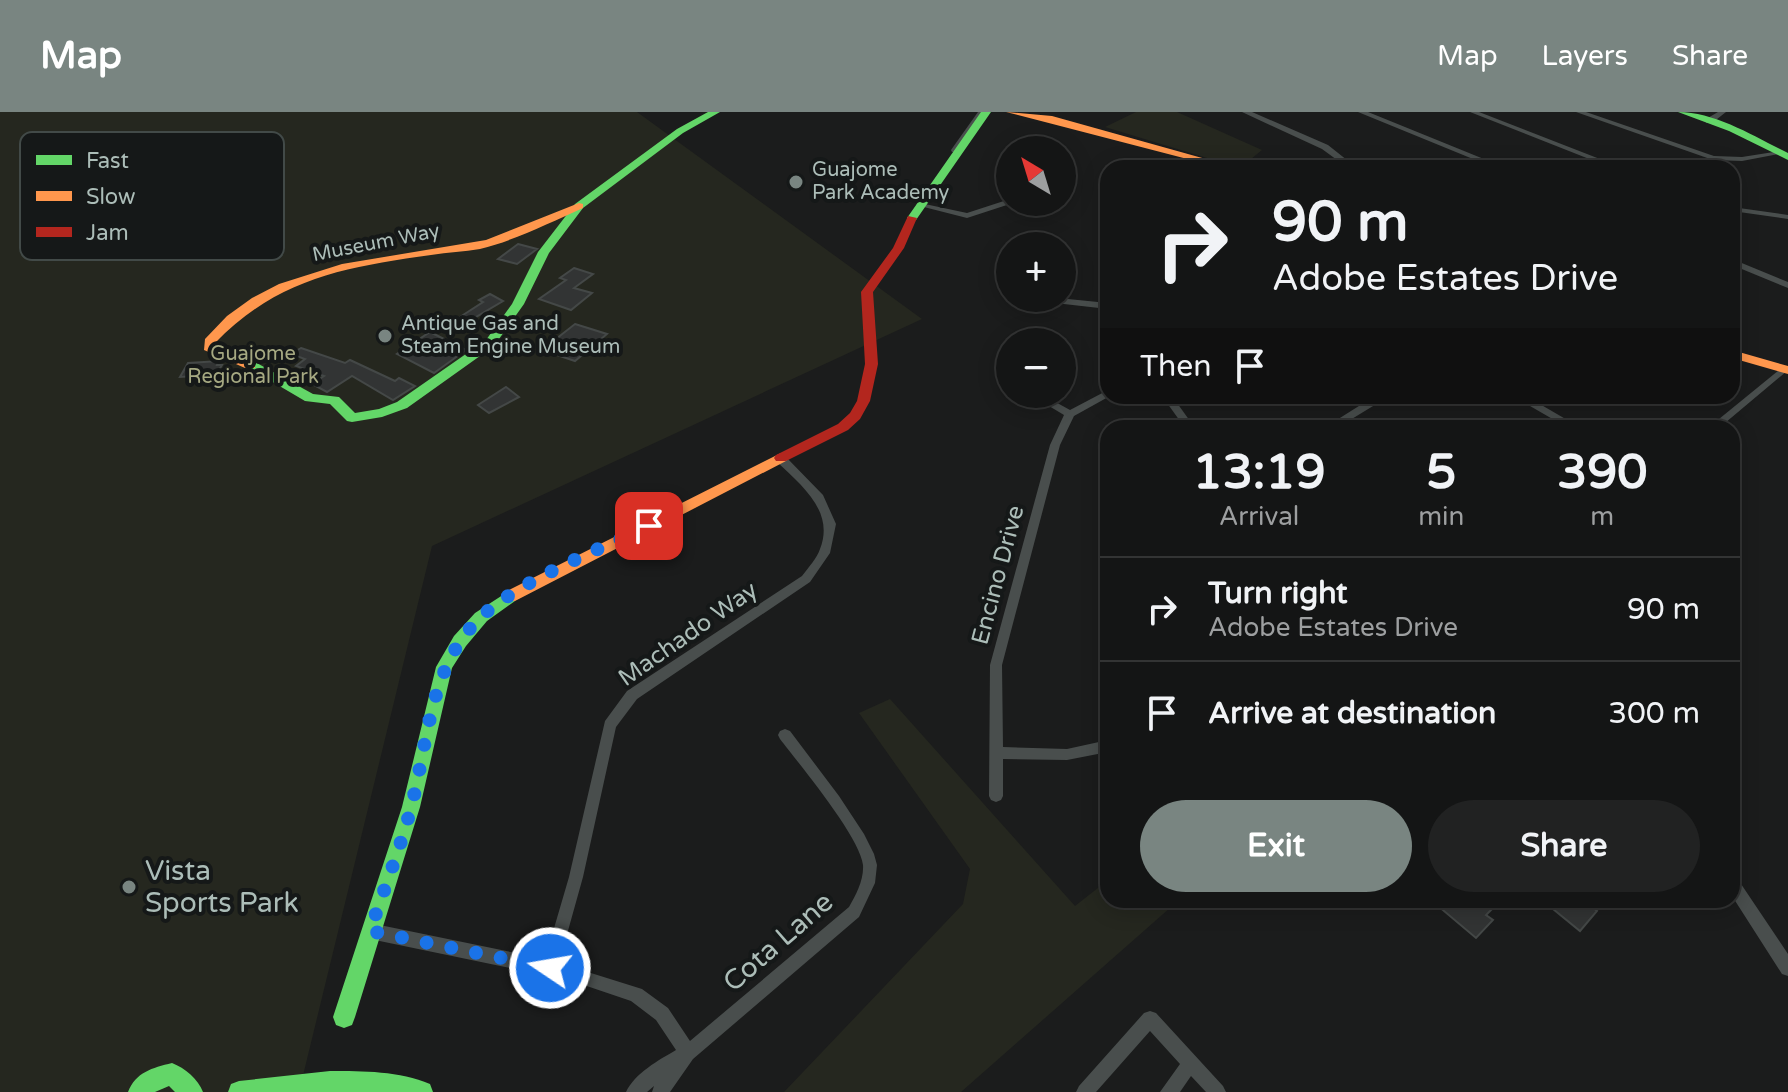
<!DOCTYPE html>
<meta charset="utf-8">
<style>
body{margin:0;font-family:"Varela Round",sans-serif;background:#212222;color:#f1f3f6;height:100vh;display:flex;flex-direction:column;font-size:30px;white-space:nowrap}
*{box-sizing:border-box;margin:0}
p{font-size:26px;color:#9d9fa0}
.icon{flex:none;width:44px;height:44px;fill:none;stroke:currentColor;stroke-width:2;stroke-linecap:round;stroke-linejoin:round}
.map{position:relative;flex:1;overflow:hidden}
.details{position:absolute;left:1100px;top:308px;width:640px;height:488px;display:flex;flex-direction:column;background:#141515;border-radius:24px;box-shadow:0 4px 20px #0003,0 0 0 2px #333434}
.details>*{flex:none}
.top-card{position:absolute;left:1100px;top:48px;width:640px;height:244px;border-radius:24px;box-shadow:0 4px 20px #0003,0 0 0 2px #333434;background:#141515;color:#f1f3f6;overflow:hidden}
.needle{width:52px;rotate:322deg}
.buttons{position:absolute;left:996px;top:24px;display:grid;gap:16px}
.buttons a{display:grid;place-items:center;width:80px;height:80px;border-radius:50%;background:#141515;box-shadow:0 4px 20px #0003,0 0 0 2px #333434;font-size:40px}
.pin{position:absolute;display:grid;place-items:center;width:68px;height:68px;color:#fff;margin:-34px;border-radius:16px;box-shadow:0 4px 12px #0006}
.me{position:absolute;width:88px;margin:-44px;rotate:282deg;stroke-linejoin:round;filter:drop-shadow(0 0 6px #0008)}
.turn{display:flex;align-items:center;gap:28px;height:168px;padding:0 40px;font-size:36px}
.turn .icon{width:104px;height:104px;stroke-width:2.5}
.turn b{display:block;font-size:56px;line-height:68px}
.then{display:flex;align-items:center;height:76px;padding:0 40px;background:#0003;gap:16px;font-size:30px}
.eta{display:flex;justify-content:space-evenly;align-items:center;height:136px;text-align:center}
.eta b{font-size:48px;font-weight:700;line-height:56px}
.primary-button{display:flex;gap:16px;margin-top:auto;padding:16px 40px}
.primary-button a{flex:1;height:92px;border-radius:48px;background:#798581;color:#fff;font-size:32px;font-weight:700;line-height:92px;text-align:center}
.primary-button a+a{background:#212222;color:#f1f3f6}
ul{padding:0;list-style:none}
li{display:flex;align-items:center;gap:24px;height:104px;padding:0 40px;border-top:2px solid #333434}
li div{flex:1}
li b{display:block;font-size:30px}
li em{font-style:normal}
header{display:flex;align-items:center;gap:48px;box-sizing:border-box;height:112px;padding:0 40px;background:#798581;color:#fff}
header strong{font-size:38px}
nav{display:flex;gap:44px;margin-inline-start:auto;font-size:28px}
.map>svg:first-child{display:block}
.green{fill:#25271f}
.building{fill:#323434;stroke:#444847;stroke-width:2}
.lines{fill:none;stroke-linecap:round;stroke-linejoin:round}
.street{fill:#494e4d;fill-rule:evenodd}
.fast{fill:#63d668;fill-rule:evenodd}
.slow{fill:#ff974d;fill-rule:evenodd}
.jam{fill:#b3261e;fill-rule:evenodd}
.route{stroke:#1a73e8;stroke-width:14;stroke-dasharray:0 25.2}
.poi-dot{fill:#798581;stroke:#151818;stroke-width:3}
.labels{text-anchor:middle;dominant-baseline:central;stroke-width:8;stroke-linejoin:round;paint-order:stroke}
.far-poi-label{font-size:20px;fill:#acbdb8;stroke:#151818;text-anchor:start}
.far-street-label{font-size:20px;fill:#acbdb8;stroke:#151818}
.far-park-label{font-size:20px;fill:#a6a982;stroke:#151818}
.street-label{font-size:24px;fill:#acbdb8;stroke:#151818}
.near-poi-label{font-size:28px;fill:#acbdb8;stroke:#151818;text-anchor:start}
.near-street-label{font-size:28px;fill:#acbdb8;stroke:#151818}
.key{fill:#151818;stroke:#424a48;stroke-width:2}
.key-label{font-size:22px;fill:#acbdb8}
</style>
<header>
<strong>Map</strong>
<nav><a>Map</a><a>Layers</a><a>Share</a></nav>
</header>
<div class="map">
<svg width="1788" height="980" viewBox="0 0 1788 980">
<rect width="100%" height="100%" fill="#1b1c1c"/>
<!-- green -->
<path class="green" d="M0,0H637L922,207L432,434L299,980H0Z
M1136,0H1177L1262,38L1240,56L1105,15Z
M890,587L1075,794L1108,768V788H1179L961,980H784L963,792L970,757L859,601Z"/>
<!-- building -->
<path class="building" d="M518,132L537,137L517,152L498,147Z
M574,156L593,162L574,176L592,181L571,198L539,187L566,168L560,166Z
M490,182L503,189L464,212L460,205L483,190L479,188Z
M575,212L607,222L575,249L542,238Z
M430,220L466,238L434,261L397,242Z
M301,236L345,251L350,248L395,269L399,266L415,274L393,288L352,264L327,280L312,272L324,264L296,254L305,247L291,242Z
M219,249L217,253H222L216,263L180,265L188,251Z
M506,275L519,285L489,301L478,293Z
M1431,788H1470L1475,792L1479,788L1491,798L1486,803L1493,808L1476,826Z
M1542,788H1583L1597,799L1580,819Z"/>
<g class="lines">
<!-- street -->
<path class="street" d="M978,0H984L958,40H952L951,38Z
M1242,0H1252L1328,33L1357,56H1348L1322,37Z
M1358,0H1368L1506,56H1495Z
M1470,0H1479L1623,56H1612Z
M1576,0H1586L1714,44L1742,45L1780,39L1784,41L1742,49L1713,48Z
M1718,0H1726L1712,11H1706V7Z
M1010,87V90L1013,91L967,106L916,93L920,91L967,101Z
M1732,95L1788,103V107L1732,99Z
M1732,147L1788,170V176L1732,153Z
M1058,186L1108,191V197L1055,191L1054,189Z
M1784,254L1788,256L1787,259L1719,316H1708Z
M1108,278V284H1110L1074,304L1060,333L1002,553L1003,635L1067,637L1108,628V640L1067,648L1003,647V684L1001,688L996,690L991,688L989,684L990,553L1050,333L1064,303L1029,282H1041L1070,298Z
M1162,284H1172L1195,316H1185Z
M1381,284H1398L1396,286L1378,291L1337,316H1324L1370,287Z
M1513,284H1526L1581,316H1568Z
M781,343L785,344L823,383L836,412L830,441L810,470L637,587L616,615L583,765L559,851L642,877L668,896L690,929L849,795C856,783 864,768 863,753C860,725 800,653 780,627L778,623L780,619L785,617L790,619L839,684L864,722L874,742L877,753L875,771L859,805L693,947L670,980H652L654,974L647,980H626C635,961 659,948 676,938L656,908L631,889L572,869L370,827L365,824L362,819L365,814L370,811L545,847L569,765L605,609L627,579L802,464C808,456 817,446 820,437C835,399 801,373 777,350L776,347Z
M1732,764L1737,766L1788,842V864L1782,862L1732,784Z
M1150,899L1156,901L1223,974L1226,980H1206L1191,964L1180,980H1160L1180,952L1150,919L1096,980H1076L1079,974L1144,901Z"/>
<!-- fast -->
<path class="fast" d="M708,0H720L683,21L583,96L549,141L524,192L494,234L407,296L382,305L352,310L347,309L330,292L305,289L244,253L250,249L255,250L313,282L339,285L355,301L379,297L397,290L486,228L512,192L538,140L575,92L677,17Z
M981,0H991L916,108H908L907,106Z
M1678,0C1716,0 1755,25 1788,41V48L1729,19Z
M509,479L515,481L517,485L515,489L487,509L466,534L452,556L420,695L355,905L352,913L344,916L336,913L333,905L402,695L436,555L454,524L475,501Z
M172,951C185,956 198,967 203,980H175L169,974L155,980H128C136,960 152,956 172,951Z
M330,959C363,959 400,959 430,972L433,980H228L231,972L239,969Z"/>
<!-- slow -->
<path class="slow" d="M1006,0L1052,4L1238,56H1222Z
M579,91L583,92V96C549,111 516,128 480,137C464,140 448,140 431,143C346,155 278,166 215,231L216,236L255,250V256H245L204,238L205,227L227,204L252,186L279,172L342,152L486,128Z
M1732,238L1788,254V262L1732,246Z
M781,341L788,346L786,349L515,489H503L501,485L503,481Z"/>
<!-- jam -->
<path class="jam" d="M908,104L917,106L904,136L873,180L878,252L870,289L860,307L848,318L786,349H776L774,346L776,343L838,312L850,301L857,289L865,252L861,180L893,136Z"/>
</g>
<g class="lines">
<!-- route -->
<path class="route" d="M550,856L370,819C384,777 401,735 412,692C428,629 430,554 479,507C516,470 600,437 649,414"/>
</g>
<!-- markers -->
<g class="poi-dot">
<circle cx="796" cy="70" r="8"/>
<circle cx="385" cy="224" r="8"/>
<circle cx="129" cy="775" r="8"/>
</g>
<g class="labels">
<!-- far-poi labels -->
<g class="far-poi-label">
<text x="812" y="58">Guajome<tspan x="812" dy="23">Park Academy</tspan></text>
<text x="401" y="212">Antique Gas and<tspan x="401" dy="23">Steam Engine Museum</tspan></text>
</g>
<!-- far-street labels -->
<g class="far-street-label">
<text transform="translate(376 131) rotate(-11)">Museum Way</text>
</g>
<!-- far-park labels -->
<g class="far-park-label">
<text x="253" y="242">Guajome<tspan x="253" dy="23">Regional Park</tspan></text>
</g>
<!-- street labels -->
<g class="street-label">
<text transform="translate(998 463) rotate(-75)">Encino Drive</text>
<text transform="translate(688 522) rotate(-35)">Machado Way</text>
</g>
<!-- near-poi labels -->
<g class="near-poi-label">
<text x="145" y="759">Vista<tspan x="145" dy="32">Sports Park</tspan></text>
</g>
<!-- near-street labels -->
<g class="near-street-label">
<text transform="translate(778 830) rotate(-41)">Cota Lane</text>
</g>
</g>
<!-- legend -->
<rect x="20" y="20" width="264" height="128" rx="12" class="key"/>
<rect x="36" y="43" width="36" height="10" fill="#63d668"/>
<rect x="36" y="79" width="36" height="10" fill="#ff974d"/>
<rect x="36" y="115" width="36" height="10" fill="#b3261e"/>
<g class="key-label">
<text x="86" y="56">Fast</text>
<text x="86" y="92">Slow</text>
<text x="86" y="128">Jam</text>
</g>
</svg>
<div class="buttons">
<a><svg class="needle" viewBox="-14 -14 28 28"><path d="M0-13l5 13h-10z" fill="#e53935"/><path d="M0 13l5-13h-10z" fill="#9d9fa0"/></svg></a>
<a>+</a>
<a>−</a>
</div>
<div class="pin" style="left:649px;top:414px;background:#d93025"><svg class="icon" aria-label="arrive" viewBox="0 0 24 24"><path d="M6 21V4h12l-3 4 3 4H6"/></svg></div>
<svg class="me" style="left:550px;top:856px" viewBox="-20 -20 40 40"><circle r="17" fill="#1a73e8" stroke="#fff" stroke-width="3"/><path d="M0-11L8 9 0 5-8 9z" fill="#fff"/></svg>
<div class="top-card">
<div class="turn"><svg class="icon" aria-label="right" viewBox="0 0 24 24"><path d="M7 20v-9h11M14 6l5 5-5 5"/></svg><div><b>90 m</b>Adobe Estates Drive</div></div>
<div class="then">Then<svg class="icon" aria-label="arrive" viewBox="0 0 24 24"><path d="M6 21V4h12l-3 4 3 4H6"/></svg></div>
</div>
<section class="details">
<div class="eta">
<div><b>13:19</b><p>Arrival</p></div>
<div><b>5</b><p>min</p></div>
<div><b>390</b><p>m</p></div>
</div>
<ul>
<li><svg class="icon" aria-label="right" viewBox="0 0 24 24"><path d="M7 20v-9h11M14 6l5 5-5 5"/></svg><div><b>Turn right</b><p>Adobe Estates Drive</p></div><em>90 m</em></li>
<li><svg class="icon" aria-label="arrive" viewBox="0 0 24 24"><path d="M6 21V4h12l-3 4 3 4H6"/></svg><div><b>Arrive at destination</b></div><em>300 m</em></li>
</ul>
<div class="primary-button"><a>Exit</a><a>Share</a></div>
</section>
</div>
